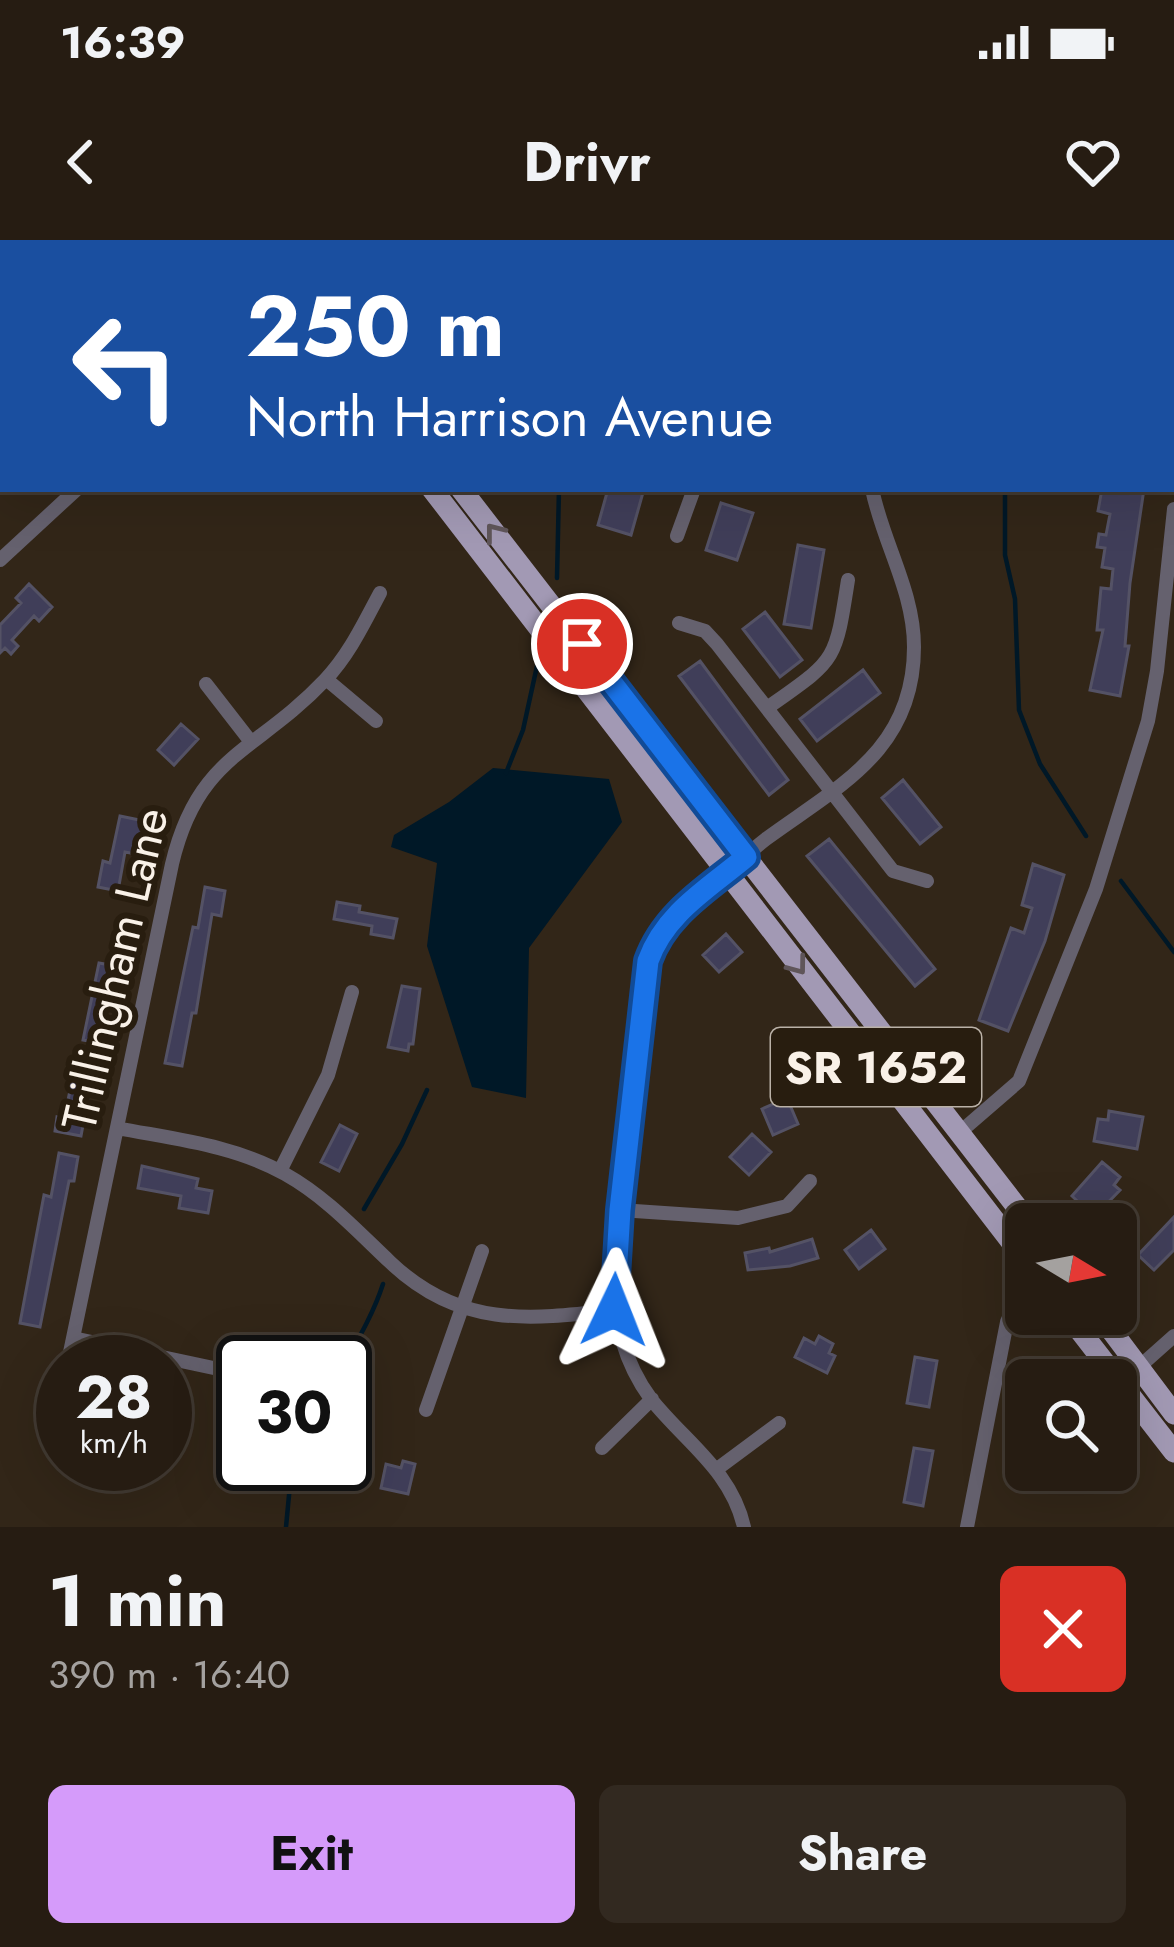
<!DOCTYPE html>
<meta charset="utf-8">
<style>
body{margin:0;font-family:Jost,sans-serif;background:#322920;color:#f1f3f6;height:100vh;display:flex;flex-direction:column;font-size:45px;white-space:nowrap}
*{box-sizing:border-box;margin:0}
p{font-size:39px;color:#a4a19f}
.icon{flex:none;width:66px;height:66px;fill:none;stroke:currentColor;stroke-width:2;stroke-linecap:round;stroke-linejoin:round}
.map{position:relative;height:1287px;overflow:hidden}
.drawer{display:flex;flex-direction:column;background:#261c12;flex:1}
.drawer>*{flex:none}
.hud{position:absolute;left:0px;top:0px;width:1176px;height:252px;box-shadow:0 12px 48px #0002,0 0 0 3px #423a32;background:#1a4fa0;color:#fff;overflow:hidden}
.needle{width:78px;rotate:100deg}
.fabs{position:absolute;left:1005px;top:963px;display:grid;gap:24px}
.fabs a{display:grid;place-items:center;width:132px;height:132px;border-radius:18px;background:#261c12;box-shadow:0 12px 48px #0002,0 0 0 3px #423a32;font-size:60px}
.speed{position:absolute;left:36px;top:1095px;display:flex;gap:24px;font-size:60px;font-weight:700;text-align:center}
.speed>*{display:grid;place-content:center;width:156px;height:156px;border-radius:50%;background:#261c12;box-shadow:0 12px 48px #0002,0 0 0 3px #423a32;line-height:1}
.speed small{font-size:30px;font-weight:400}
.speed .limit{border:6px solid #111;border-radius:18px;background:#fff;color:#111}
.pin{position:absolute;display:grid;place-items:center;width:102px;height:102px;color:#fff;margin:-51px;border:6px solid #fff;border-radius:50%;box-shadow:0 3px 12px #0007}
.me{position:absolute;width:132px;margin:-66px;rotate:2deg;stroke-linejoin:round;filter:drop-shadow(0 0 9px #0008)}
.turn{display:flex;align-items:center;gap:42px;height:252px;padding:0 48px;font-size:54px}
.turn .icon{width:156px;height:156px;stroke-width:2.5}
.turn b{display:block;font-size:84px;line-height:102px}
.round{display:grid;place-items:center;flex:none;width:126px;height:126px;border-radius:18px;background:#322920}
.head{display:flex;align-items:center;justify-content:space-between;height:204px;padding:0 48px}
h1{font-size:72px;font-weight:700;line-height:90px}
.cta{display:flex;gap:24px;margin-top:auto;padding:24px 48px}
.cta a{flex:1;height:138px;border-radius:18px;background:#d59bfa;color:#111;font-size:48px;font-weight:700;line-height:138px;text-align:center}
.cta a+a{background:#322920;color:#f1f3f6}
.status{display:flex;justify-content:space-between;align-items:center;height:84px;padding:0 60px;background:#261c12;direction:ltr}
.status svg{height:33px;fill:currentColor}
header{display:flex;justify-content:space-between;align-items:center;height:156px;padding:0 48px;background:#261c12;font-size:54px;font-weight:700}
.map>svg:first-child{display:block}
.water{fill:#001827}
.lines{fill:none;stroke-linecap:round;stroke-linejoin:round}
.stream{stroke:#001827;stroke-width:4.5}
.building{fill:#403e59;stroke:#545265;stroke-width:3}
.minor{stroke:#65616e;stroke-width:14}
.primary{stroke:#a299b4;stroke-width:21}
.oneway{stroke:#5f5559}
.route-casing{stroke:#114b97;stroke-width:30}
.route{stroke:#1a73e8;stroke-width:21}
.labels{text-anchor:middle;dominant-baseline:central;stroke-width:12;stroke-linejoin:round;paint-order:stroke}
.shield{fill:#281d0f;stroke:#bab1a7;stroke-width:3}
.shield-label{font-size:45px;font-weight:bold;fill:#f9f1e8}
.street-label{font-size:48px;fill:#f9f1e8;stroke:#281d0f}
</style>
<div class="status"><b>16:39</b><svg viewBox="0 0 49 12"><path d="M0 12V9h3v3zM5 12V6h3v6zM10 12V3h3v9zM15 12V0h3v12zM26 1h20v11H26zM47 4h2v5h-2z"/></svg></div>
<header><svg class="icon" aria-label="back" viewBox="0 0 24 24"><path d="M15 5l-7 7 7 7"/></svg>Drivr<svg class="icon" aria-label="heart" viewBox="0 0 24 24"><path d="M12 20l-8-8c-3-5 5-10 8-4 3-6 11-1 8 4z"/></svg></header>
<div class="map">
<svg width="1174" height="1287" viewBox="0 0 1174 1287">
<rect width="100%" height="100%" fill="#322618"/>
<!-- water -->
<path class="water" d="M493,528L609,539L622,582L529,708L526,858L472,847L427,706L437,623L391,607L394,595L449,562Z"/>
<g class="lines">
<!-- stream -->
<path class="stream" d="M576,3L577,0
M1060,3L1061,0
M0,224L3,223
M1005,249V315L1015,359L1019,470L1040,524L1086,596
M557,338L559,249
M506,533L523,490L537,426
M1121,641L1174,712
M364,969L402,904L427,850
M345,1123C359,1098 374,1072 383,1044
M286,1287L292,1224"/>
</g>
<!-- building -->
<path class="building" d="M608,249H644L631,295L598,285Z
M1102,249H1144L1130,343L1125,406H1129L1120,456L1090,450L1103,390H1097L1101,348L1111,349L1113,329L1102,327L1105,308L1097,307L1099,294L1106,295L1110,274L1098,271Z
M721,263L753,273L737,320L706,310Z
M798,305L824,310L811,388L784,384Z
M29,344L52,367L39,381L34,376L12,400L18,406L11,414L5,408L0,413V385L21,363L16,358Z
M765,372L802,420L780,437L743,389Z
M700,421L788,540L769,555L679,436Z
M863,430L880,453L817,501L800,479Z
M181,484L198,499L174,525L158,510Z
M903,540L941,587L920,604L882,558Z
M120,576L144,581L136,614L125,612L118,651L98,647L103,621L110,623Z
M829,599L935,729L915,746L807,616Z
M1033,624L1064,635L1045,701L1008,791L979,780L1011,688L1024,693L1032,668L1022,665Z
M205,647L225,651L221,676L212,674L196,773H192L182,826L165,823L193,687L198,688Z
M337,662L360,666L359,672L397,679L393,698L371,694L372,686L334,679Z
M726,694L742,712L719,732L703,715Z
M99,723L116,726L100,803L83,800Z
M402,746L420,749L413,804H409L408,811L388,807Z
M76,822L94,826L81,896L55,891L57,877L64,879Z
M787,858L798,884L773,895L762,869Z
M1109,871L1143,877L1137,909L1094,901L1098,879L1108,880Z
M340,885L357,894L339,931L321,922Z
M752,894L771,912L749,935L730,917Z
M59,913L78,917L74,941H69L40,1087L20,1083L44,955L51,957Z
M1102,922L1120,937L1114,945L1120,950L1094,977L1072,956Z
M142,926L198,939L196,948L212,951L208,973L179,968L181,956L138,948Z
M1174,977V1010L1154,1030L1138,1015Z
M871,990L885,1009L859,1029L845,1010Z
M812,999L818,1018L790,1026L748,1030L745,1013L769,1008L770,1012Z
M819,1096L833,1104L829,1113L835,1116L827,1133L795,1117L804,1098L815,1104Z
M915,1117L937,1121L929,1167L907,1163Z
M914,1208L933,1211L923,1266L904,1262Z
M403,1221L415,1224L408,1254L381,1248L386,1224L401,1228Z"/>
<g class="lines">
<!-- minor -->
<path class="minor" d="M935,0L940,3
M507,3L510,0
M951,3L953,0
M677,296L694,249
M0,320L77,249
M679,383L705,391L717,404L893,631L927,641
M326,439L376,481
M206,444L251,502
M767,468C836,419 835,424 848,340
M117,888C173,899 234,905 285,934C326,957 356,990 390,1022C459,1088 528,1080 614,1070
M959,893L1019,841L1096,649L1148,481L1157,431L1174,269
M280,931L328,835L352,752
M620,970L738,978L787,966L810,941
M73,1098L223,1130
M68,1122L172,624C198,514 256,513 325,440C349,415 364,383 380,353
M1120,1144L1174,1096
M426,1170L482,1011
M52,1199L63,1144
M602,1208L652,1159
M717,1229L779,1183
M744,1287C731,1230 685,1202 651,1159C625,1124 612,1078 614,1035L641,758C644,737 647,717 658,698C673,673 695,658 717,641C733,628 749,612 766,599C838,546 914,511 914,407C914,351 883,303 872,249
M967,1287L1007,1082L1026,1040"/>
<!-- primary -->
<path class="primary" d="M223,0L226,3
M258,0L261,3
M432,249L1026,1021
M461,249L1030,984
M1067,1074L1174,1212
M1099,1074L1174,1174"/>
</g>
<!-- one-way arrows -->
<defs><path id="oneway-chevron" d="M-2-3.5L2.5 0L-2 3.5" fill="none" stroke-width="1.6" stroke-linecap="round" stroke-linejoin="round" transform="scale(3)"/></defs>
<g class="oneway">
<use href="#oneway-chevron" transform="translate(494 292) rotate(-128)"/>
<use href="#oneway-chevron" transform="translate(798 726) rotate(53)"/>
</g>
<g class="lines">
<defs>
<path id="route" d="M582,404L746,617C709,648 665,673 648,721L620,970L614,1070"/>
</defs>
<!-- route casing -->
<use href="#route" class="route-casing"/>
<!-- route -->
<use href="#route" class="route"/>
</g>
<g class="labels">
<!-- shield labels -->
<rect class="shield" x="771" y="788" width="210" height="78" rx="9"/>
<g class="shield-label">
<text x="876" y="827">SR 1652</text>
</g>
<!-- street labels -->
<g class="street-label">
<text transform="translate(115 729) rotate(-77)">Trillingham Lane</text>
</g>
</g>
</svg>
<div class="fabs">
<a><svg class="needle" viewBox="-14 -14 28 28"><path d="M0-13l5 13h-10z" fill="#e53935"/><path d="M0 13l5-13h-10z" fill="#a4a19f"/></svg></a>
<a><svg class="icon" aria-label="search" viewBox="0 0 24 24"><circle cx="10" cy="10" r="6"/><path d="M15 15l6 6"/></svg></a>
</div>
<div class="speed"><div>28<small>km/h</small></div><div class="limit">30</div></div>
<div class="pin" style="left:582px;top:404px;background:#d93025"><svg class="icon" aria-label="arrive" viewBox="0 0 24 24"><path d="M6 21V4h12l-3 4 3 4H6"/></svg></div>
<svg class="me" style="left:614px;top:1070px" viewBox="-20 -20 40 40"><path d="M0-17L14 15 0 8-14 15z" fill="#1a73e8" stroke="#fff" stroke-width="4"/></svg>
<div class="hud">
<div class="turn"><svg class="icon" aria-label="left" viewBox="0 0 24 24"><path d="M17 20v-9H6M10 6l-5 5 5 5"/></svg><div><b>250 m</b>North Harrison Avenue</div></div>
</div>
</div>
<section class="drawer">
<div class="head"><div><h1>1 min</h1><p>390 m · 16:40</p></div><a class="round" style="background:#d93025;color:#fff"><svg class="icon" aria-label="close" viewBox="0 0 24 24"><path d="M6 6l12 12M18 6L6 18"/></svg></a></div>
<div class="cta"><a>Exit</a><a>Share</a></div>
</section>
